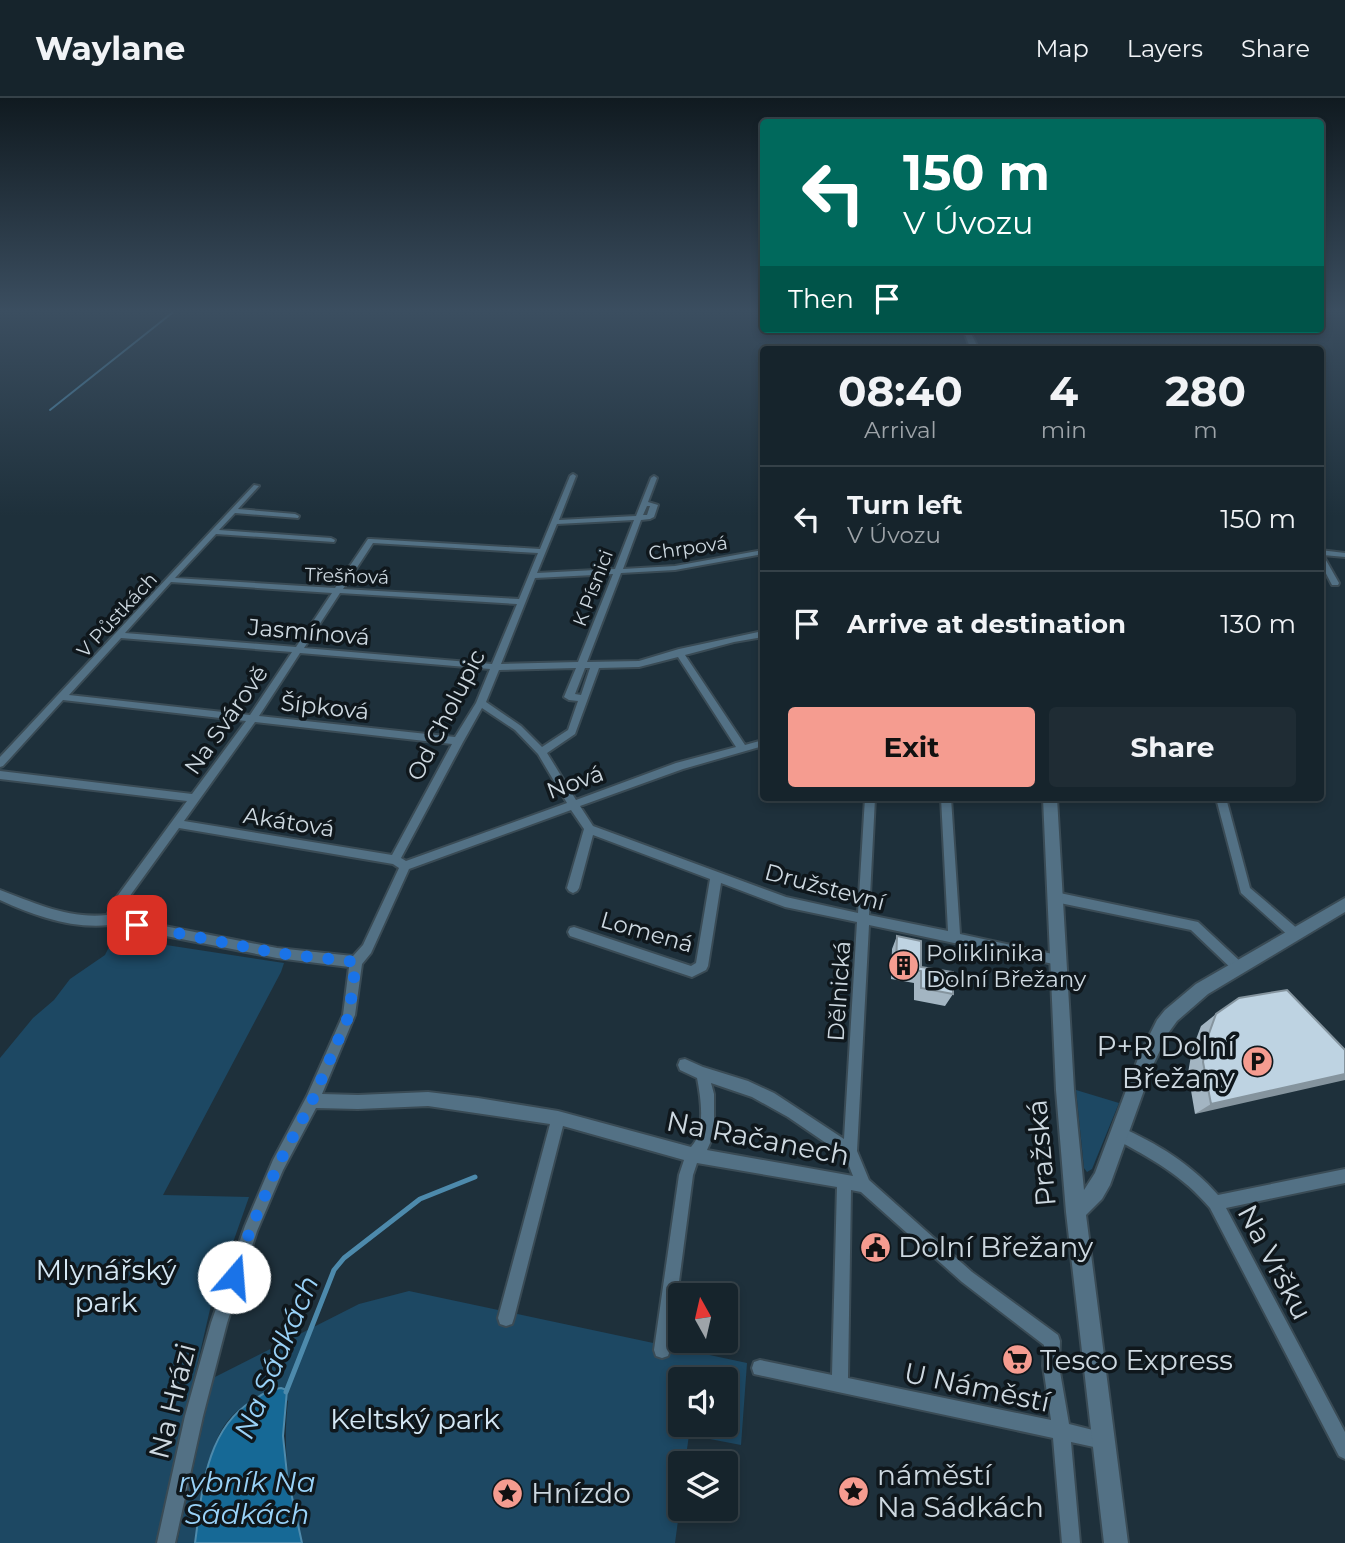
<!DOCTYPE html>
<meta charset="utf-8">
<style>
body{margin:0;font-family:Montserrat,sans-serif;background:#1f2c34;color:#f1f3f6;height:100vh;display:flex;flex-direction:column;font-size:26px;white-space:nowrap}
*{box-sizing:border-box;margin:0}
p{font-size:23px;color:#9ea4a9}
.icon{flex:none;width:38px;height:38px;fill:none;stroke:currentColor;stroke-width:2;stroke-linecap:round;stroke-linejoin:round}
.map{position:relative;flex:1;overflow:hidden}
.side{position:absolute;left:760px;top:248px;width:564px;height:455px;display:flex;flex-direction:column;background:#16242c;border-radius:7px;box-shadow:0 4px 10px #0003,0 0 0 2px #354148}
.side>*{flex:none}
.top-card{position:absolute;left:760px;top:21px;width:564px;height:214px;border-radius:7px;box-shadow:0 4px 10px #0003,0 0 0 2px #354148;background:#00695c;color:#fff;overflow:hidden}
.needle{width:46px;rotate:352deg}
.tools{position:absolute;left:668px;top:1185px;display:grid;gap:14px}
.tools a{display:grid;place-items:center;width:70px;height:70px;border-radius:7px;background:#16242c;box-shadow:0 4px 10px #0003,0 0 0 2px #354148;font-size:35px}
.pin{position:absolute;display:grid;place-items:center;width:60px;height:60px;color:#fff;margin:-30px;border-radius:14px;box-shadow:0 4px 10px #0006}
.me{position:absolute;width:77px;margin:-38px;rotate:18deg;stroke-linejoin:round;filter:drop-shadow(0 0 5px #0008)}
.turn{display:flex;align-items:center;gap:24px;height:147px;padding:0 28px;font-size:32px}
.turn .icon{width:91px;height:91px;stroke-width:2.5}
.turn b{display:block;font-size:49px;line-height:60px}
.then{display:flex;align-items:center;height:66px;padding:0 28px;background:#0003;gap:14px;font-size:26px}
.eta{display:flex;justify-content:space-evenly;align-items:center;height:119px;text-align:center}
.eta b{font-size:42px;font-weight:700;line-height:49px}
.cta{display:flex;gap:14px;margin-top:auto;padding:14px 28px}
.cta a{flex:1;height:80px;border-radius:7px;background:#f59c90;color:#111;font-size:28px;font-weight:700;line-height:80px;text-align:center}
.cta a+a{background:#1f2c34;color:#f1f3f6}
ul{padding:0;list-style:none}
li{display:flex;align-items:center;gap:21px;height:105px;padding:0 28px;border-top:2px solid #354148}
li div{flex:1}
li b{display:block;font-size:26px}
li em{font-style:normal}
header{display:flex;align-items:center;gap:42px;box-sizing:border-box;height:98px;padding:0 35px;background:#16242c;border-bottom:2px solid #354148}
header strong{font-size:33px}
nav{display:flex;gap:38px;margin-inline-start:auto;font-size:24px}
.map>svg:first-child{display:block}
.green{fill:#1d4863;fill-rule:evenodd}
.water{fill:#166996;stroke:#4d8aac;stroke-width:2}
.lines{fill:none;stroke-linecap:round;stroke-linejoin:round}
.stream-far1{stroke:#4d8aac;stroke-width:2}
.stream{stroke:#4d8aac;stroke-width:5}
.minor-casing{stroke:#3a4b55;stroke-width:4}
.tertiary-casing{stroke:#3a4b55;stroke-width:4}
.minor{fill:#537185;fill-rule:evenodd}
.tertiary{fill:#537185;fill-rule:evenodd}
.wall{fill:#a3b5c2}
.shaded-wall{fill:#85949e}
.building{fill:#bed3e2;stroke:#85949e;stroke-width:2}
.route{stroke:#1a73e8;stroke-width:12;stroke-dasharray:0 21.6}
.labels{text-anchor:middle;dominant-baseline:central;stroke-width:7;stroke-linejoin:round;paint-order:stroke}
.far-street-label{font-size:19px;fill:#cdd8e0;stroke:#0f171c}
.street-label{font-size:23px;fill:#cdd8e0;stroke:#0f171c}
.poi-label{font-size:23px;fill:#cdd8e0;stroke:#0f171c;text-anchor:start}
.near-poi-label{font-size:28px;fill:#cdd8e0;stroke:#0f171c;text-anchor:start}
.near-street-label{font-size:28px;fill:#cdd8e0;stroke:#0f171c}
.near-park-label{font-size:28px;fill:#d4e7f4;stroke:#0f171c}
.near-water-label{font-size:28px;font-style:italic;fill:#99d2f8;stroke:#0f171c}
</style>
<header>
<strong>Waylane</strong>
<nav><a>Map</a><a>Layers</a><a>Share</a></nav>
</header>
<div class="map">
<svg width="1345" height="1445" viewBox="0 0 1345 1445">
<rect width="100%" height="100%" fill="#1e303b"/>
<!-- green -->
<path class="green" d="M114,839L284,865L281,874L163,1097L249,1099L211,1207L156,1445H0V960L33,920L54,902L70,881L105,857Z
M1076,992L1119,1005L1092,1071L1087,1074L1084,1070Z
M409,1193L747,1265L741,1347L689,1337L685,1365H681V1400L675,1445H302C289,1397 282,1352 288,1303L272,1291C258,1299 242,1307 231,1319C205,1347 201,1408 195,1445H177L213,1280L359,1206ZM681,1281H726V1326H681Z"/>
<!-- water -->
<path class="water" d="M281,1290L287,1292L283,1338L287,1376L302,1445H195C202,1395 205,1332 252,1303C261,1297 269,1291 281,1290Z"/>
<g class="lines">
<!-- stream-far1 -->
<path class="stream-far1" d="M50,312L172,215"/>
<!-- stream -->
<path class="stream" d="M286,1294L334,1172L344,1160L420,1101L475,1079"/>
<defs>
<path id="minor" d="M573,376L576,378L559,422L636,418L651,380L654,378L657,380L648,404L658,407L654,419L650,421L641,422L623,471L675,468L763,452V456L675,472L621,475L587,564L639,563L679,551L763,533V539L734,544L685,557L745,647L763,642V648L683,671L580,708L593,728L786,799L858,815L865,700H875L869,817L948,833L941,700H951L960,836L1062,858L1064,862L1062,866L1058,867L869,827L857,1053L869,1082L972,1174L1058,1237L1060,1243L1059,1268L1069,1326L1109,1336L1112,1342L1109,1348L1103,1351L1071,1344L1080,1445H1062L1053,1340L754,1276L752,1270L754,1264L760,1262L832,1277L837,1089L697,1065L693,1077L670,1252L668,1258L662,1260L656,1258L654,1252L679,1077L684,1062L563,1028L514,1220L512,1226L506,1228L500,1226L498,1220L550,1026L428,1008L358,1011L316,1010L283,1072L257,1133L227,1225L203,1318L175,1445H157L185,1318L211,1225L245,1128L273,1062L307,998L343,917L349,869L277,860L110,827C71,831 35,818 0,802V792C35,805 68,821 107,817L116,800L187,703L0,681V673L192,696L246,623L63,602L3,668L0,669V659L254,387L259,388L238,411L295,416L299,418L298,420L235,415L219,432L331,440L335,442L334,444L216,436L175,480L335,490L368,441H371L540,451L570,378ZM647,408H650L647,417H643ZM634,422L615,471L537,475L557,426ZM373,445L538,455L519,501L343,491ZM613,476L578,564L501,566L535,480ZM171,484L332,495L296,549L125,535ZM340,495L517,506L492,566L304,550ZM121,540L292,554L250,617L69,597ZM300,555L490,571L476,605L455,639L259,618ZM678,559L736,649L676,665L576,702L547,655L575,636L599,570L639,569ZM576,570L564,599L569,602L578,603L568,632L542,649L521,628L486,604L499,572ZM585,570H590L581,597L575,596ZM482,610L515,632L538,656L567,705L406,763L401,760L463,644ZM255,624L452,646L392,757L184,723ZM571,712L584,731L567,790L569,793L573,795L577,793L579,790L593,737L710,781L696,865L691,868L574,829L570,830L568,834L570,838L692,879L706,872L708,868L721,785L785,809L857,824L844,1041L774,995L748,983L703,969L685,961L680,962L678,967L680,972L697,980C701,1000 706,1034 691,1049L558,1013L478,1000L428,994L358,997L322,996L355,917L362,866L371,855L409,771ZM179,730L393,766L399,770L363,847L353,858L277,850L118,819L124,806ZM711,985L752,999L788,1019L845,1058L853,1078L707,1052L714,1036V996ZM851,1092L861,1094L962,1184L1044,1247L1043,1268L1051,1322L848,1280Z
M1320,452L1345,455V459L1323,457L1339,485L1338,487H1332L1320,464Z
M1216,700H1226L1250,790L1299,832L1301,836L1299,840L1295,841L1291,840L1241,795Z
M1055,794L1198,824L1242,865L1244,869L1242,873L1238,874L1234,873L1191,832L1055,804L1051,802L1049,799L1051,796Z
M1120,1029C1157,1045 1192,1067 1218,1097L1345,1071V1085L1226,1110L1345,1334V1361L1339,1358L1210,1110C1182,1077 1152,1061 1115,1041L1113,1036L1115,1031Z"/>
<path id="tertiary" d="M963,231H969L979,252H971Z
M1043,700H1057L1074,992L1084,1092L1095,1075L1139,958L1157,922L1165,912L1196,886L1345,800V814L1208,896L1177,923L1169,934L1153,967L1110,1087L1102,1101L1086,1117L1128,1445H1104L1066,1114L1056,992Z"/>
</defs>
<!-- minor casing -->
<use href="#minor" class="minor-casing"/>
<!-- tertiary casing -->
<use href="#tertiary" class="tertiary-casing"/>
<!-- minor -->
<use href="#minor" class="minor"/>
<!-- tertiary -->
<use href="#tertiary" class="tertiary"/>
</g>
<!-- wall -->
<path class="wall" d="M897,838L921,869L953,896L945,908L914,902V885L891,881L892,851Z
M1216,916L1345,952L1195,1016L1188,975L1192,952L1201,928Z"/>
<!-- shaded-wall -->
<path class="shaded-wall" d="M1345,976V982L1195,1016L1211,1006Z"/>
<!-- building -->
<path class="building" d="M897,838L921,843V869L953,874V896L921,890V873L896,869Z
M1287,892L1345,952V976L1211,1006L1203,964L1207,941L1216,916L1239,900Z"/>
<!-- sky -->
<linearGradient id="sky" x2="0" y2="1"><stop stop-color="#101a20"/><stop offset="0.51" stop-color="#3b4e60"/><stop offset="1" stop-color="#3b4e60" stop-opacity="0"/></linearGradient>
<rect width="1345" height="418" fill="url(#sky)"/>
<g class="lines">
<!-- route -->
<path class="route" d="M137,827L277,855L356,864L349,917L312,1003L278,1067L250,1133L234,1179"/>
</g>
<!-- icons -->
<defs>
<symbol id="building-disc" viewBox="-11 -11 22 22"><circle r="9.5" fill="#f59c90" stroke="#0f171c"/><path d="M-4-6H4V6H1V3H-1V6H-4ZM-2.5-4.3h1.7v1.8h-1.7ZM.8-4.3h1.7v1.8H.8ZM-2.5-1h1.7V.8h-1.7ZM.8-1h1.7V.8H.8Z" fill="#111"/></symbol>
<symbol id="parking-disc" viewBox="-11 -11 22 22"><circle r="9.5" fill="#f59c90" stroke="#0f171c"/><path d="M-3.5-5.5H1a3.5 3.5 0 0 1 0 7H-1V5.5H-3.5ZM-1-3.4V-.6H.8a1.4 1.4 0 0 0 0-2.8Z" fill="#111"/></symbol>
<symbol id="civic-disc" viewBox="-11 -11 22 22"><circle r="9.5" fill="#f59c90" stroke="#0f171c"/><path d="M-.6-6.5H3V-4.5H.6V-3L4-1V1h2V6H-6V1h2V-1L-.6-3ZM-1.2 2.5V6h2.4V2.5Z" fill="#111"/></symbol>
<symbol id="supermarket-disc" viewBox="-11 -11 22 22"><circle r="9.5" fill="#f59c90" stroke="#0f171c"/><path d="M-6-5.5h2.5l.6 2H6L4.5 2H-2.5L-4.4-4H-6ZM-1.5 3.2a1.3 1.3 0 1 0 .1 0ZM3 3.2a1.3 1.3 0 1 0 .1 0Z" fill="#111"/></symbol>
<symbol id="sight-disc" viewBox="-11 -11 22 22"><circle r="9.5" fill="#f59c90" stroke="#0f171c"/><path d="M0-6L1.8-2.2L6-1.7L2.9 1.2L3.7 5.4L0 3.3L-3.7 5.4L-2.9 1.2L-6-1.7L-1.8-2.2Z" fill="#111"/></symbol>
</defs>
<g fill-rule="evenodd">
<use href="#building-disc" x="886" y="850" width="35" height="35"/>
<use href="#parking-disc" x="1240" y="946" width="35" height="35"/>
<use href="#civic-disc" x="858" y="1132" width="35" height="35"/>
<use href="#supermarket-disc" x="1000" y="1244" width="35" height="35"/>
<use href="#sight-disc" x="836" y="1376" width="35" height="35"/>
<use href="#sight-disc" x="490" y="1378" width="35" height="35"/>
</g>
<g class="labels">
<!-- far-street labels -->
<g class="far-street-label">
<text transform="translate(688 450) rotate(-8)">Chrpová</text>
<text transform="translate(347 478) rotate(2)">Třešňová</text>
<text transform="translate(593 490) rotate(-69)">K Písnici</text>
<text transform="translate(117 517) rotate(-47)">V Půstkách</text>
</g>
<!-- street labels -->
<g class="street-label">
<text transform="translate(309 534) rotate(5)">Jasmínová</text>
<text transform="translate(325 609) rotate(6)">Šípková</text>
<text transform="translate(446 617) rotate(-63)">Od Cholupic</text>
<text transform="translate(226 622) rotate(-55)">Na Svárově</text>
<text transform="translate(575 684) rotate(-20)">Nová</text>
<text transform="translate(289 724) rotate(9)">Akátová</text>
<text transform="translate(825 789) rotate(15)">Družstevní</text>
<text transform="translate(647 834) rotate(16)">Lomená</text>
<text transform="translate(839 893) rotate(-86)">Dělnická</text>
</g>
<!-- poi labels -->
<g class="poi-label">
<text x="926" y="855">Poliklinika<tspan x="926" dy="26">Dolní Břežany</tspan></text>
</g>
<!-- near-poi labels -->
<g class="near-poi-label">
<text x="1235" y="948" text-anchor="end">P+R Dolní<tspan x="1235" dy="32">Břežany</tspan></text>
<text x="898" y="1149">Dolní Břežany</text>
<text x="1040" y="1262">Tesco Express</text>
<text x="877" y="1377">náměstí<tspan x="877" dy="32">Na Sádkách</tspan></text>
<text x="531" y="1395">Hnízdo</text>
</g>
<!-- near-street labels -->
<g class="near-street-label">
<text transform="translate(758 1040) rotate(11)">Na Račanech</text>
<text transform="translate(1041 1055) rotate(-95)">Pražská</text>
<text transform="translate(1275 1164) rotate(62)">Na Vršku</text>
<text transform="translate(977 1289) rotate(12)">U Náměstí</text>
<text transform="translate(172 1303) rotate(-76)">Na Hrázi</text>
</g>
<!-- near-park labels -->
<g class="near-park-label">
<text x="106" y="1172">Mlynářský<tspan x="106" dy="32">park</tspan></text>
<text x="415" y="1321">Keltský park</text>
</g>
<!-- near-water labels -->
<g class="near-water-label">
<text transform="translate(276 1259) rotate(-67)">Na Sádkách</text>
<text x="247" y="1384">rybník Na<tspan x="247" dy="32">Sádkách</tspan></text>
</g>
</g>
</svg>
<div class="tools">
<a><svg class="needle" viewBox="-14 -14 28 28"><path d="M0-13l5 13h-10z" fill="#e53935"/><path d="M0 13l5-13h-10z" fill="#9ea4a9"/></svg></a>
<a><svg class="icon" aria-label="sound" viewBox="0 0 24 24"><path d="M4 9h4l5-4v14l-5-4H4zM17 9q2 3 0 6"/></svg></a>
<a><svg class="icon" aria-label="layers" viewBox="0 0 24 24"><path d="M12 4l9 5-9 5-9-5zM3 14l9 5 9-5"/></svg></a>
</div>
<div class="pin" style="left:137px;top:827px;background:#d93025"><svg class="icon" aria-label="arrive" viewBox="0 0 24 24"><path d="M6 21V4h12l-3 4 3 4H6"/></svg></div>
<svg class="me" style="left:234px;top:1179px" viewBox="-20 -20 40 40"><circle r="19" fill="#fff"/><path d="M0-13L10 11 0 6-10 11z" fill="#1a73e8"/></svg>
<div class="top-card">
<div class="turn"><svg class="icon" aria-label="left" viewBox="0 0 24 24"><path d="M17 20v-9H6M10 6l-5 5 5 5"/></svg><div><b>150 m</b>V Úvozu</div></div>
<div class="then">Then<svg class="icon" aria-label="arrive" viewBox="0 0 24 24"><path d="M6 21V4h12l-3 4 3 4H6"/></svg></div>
</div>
<section class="side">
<div class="eta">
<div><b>08:40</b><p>Arrival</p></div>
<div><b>4</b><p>min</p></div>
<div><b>280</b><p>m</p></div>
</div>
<ul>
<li><svg class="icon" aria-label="left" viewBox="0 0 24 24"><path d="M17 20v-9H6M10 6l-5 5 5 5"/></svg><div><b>Turn left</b><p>V Úvozu</p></div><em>150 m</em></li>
<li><svg class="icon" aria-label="arrive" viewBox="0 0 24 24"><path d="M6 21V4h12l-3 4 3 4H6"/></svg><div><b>Arrive at destination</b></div><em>130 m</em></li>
</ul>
<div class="cta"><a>Exit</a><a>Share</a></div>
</section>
</div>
